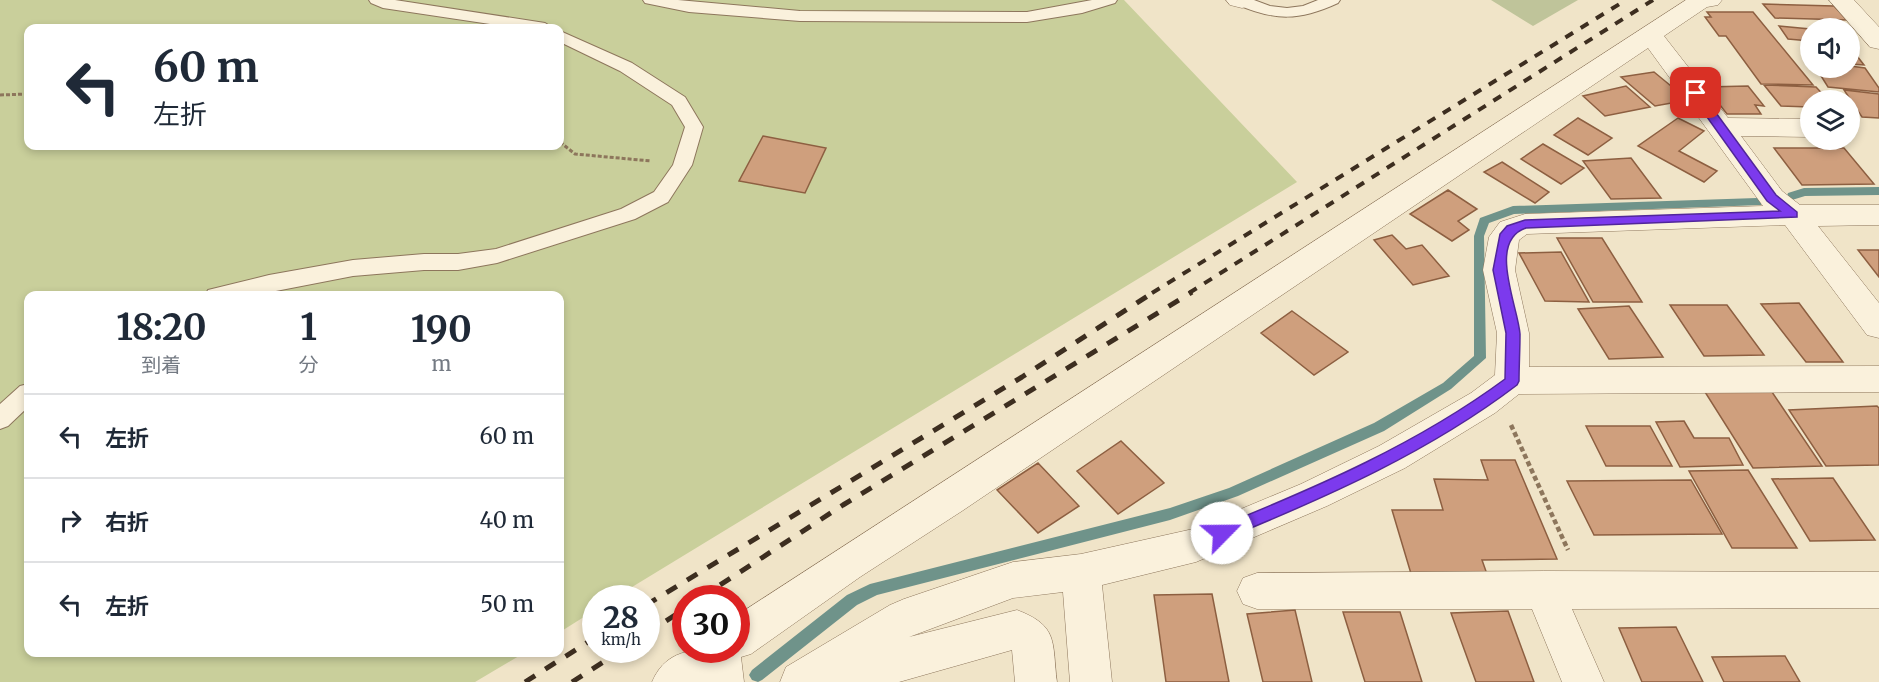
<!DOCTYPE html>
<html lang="ja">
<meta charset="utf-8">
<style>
body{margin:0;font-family:Merriweather,"Noto Sans JP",serif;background:#f6f6f7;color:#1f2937;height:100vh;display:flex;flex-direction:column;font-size:22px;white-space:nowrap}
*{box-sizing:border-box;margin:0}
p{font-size:20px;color:#747a83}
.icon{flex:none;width:33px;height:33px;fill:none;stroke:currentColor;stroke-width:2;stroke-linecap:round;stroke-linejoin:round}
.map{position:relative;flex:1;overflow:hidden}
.sheet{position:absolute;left:24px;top:291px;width:540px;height:366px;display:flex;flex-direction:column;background:#fff;border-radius:12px;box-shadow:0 3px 9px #0003}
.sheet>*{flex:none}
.guide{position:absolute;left:24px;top:24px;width:540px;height:126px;border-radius:12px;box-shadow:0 3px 9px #0003;background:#fff;color:#1f2937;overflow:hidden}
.buttons{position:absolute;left:1800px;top:18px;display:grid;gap:12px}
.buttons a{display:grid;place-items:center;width:60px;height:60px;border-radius:50%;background:#fff;box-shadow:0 3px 9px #0003;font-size:30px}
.speed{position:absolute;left:582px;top:585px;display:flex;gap:12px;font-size:30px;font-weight:700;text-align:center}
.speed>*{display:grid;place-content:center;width:78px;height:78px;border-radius:50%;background:#fff;box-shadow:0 3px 9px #0003;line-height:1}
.speed small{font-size:15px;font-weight:400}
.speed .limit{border:9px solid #d22;background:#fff;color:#111}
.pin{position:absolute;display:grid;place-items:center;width:51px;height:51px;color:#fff;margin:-26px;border-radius:12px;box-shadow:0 3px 9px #0006}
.me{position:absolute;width:66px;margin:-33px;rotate:67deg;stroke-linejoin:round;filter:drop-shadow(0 0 4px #0008)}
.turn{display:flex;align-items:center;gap:21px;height:126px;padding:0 30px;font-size:27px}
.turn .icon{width:78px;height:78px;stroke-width:2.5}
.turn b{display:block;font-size:42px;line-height:51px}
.eta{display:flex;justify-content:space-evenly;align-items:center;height:102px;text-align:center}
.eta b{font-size:36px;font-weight:700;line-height:42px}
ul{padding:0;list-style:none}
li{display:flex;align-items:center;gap:18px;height:84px;padding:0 30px;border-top:2px solid #e0e1e3}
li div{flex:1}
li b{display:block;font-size:22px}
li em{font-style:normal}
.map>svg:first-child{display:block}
.green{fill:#c9cf9b;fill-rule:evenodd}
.cemetery{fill:#bfc49a}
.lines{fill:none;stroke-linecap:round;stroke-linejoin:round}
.stream{fill:#6f938a;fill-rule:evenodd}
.building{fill:#cf9f7d;stroke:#8d5f41;stroke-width:1.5}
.lane-casing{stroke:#8d765c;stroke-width:2}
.street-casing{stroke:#8d765c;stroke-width:1}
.path-far1{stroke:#8d765c;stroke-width:3;stroke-dasharray:4 2;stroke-linecap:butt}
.path{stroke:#8d765c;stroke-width:4.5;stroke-dasharray:5 3;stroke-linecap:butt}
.lane{fill:#faf1dc;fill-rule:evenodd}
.street{fill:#faf1dc;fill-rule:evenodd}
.rail-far1{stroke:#3d2e20;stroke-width:4;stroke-dasharray:9 9;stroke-linecap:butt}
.rail{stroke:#3d2e20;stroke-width:5;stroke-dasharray:12 12;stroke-linecap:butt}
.route{fill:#7c3aed;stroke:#51269a;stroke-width:1.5}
</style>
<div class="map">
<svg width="1879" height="682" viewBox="0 0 1879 682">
<rect width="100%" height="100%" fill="#f0e4c8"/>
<!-- green -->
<path class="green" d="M0,0H1124L1297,182L614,598H596L595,610L560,632V296H28V652L524,653L475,682H0ZM28,28H560V146H28Z"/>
<!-- cemetery -->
<path class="cemetery" d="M1491,0H1578L1533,26Z"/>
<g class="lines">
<!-- stream -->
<path class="stream" d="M1879,187V195L1805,196L1792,200L1787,196L1788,193L1804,188Z
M1757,198L1762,202L1761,205L1514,214L1489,223L1484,236L1486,358L1451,389L1384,431L1238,496L1170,520L877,595L857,605L762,680L758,682L752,680L749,675L752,670L847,595L870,584L1170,508L1229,488L1374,423L1443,383L1474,356V236L1480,218L1513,206Z"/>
</g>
<!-- building -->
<path class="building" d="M1763,4L1834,6L1847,20L1775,18Z
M1707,12H1753L1813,85L1761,84L1726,36H1719L1705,17H1711Z
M1779,26L1810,29V41L1788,39Z
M1850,47L1864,65L1850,64Z
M1850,66L1865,68L1879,88V92L1828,87L1816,68Z
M1654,72L1688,100L1655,106L1621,77Z
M1764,85L1816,87L1828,100H1810V107L1781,106Z
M1626,86L1650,107L1605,116L1583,96Z
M1748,86L1764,106L1755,105L1761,114H1727L1706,87Z
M1844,90L1879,94V118L1862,117Z
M1578,118L1612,138L1588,155L1554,135Z
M1678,118L1704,131L1679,151L1717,171L1704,182L1638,146Z
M763,136L826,148L805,193L739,181Z
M1543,144L1584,168L1561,184L1521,159Z
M1774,148H1844L1874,184L1802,185Z
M1631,158L1661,198L1611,199L1583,161Z
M1502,162L1549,192L1535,203L1484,172Z
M1448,190L1477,209L1458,221L1469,230L1452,241L1410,214Z
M1392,235L1406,249L1422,245L1449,276L1413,285L1374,240Z
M1557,238H1602L1642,302H1593Z
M1858,250H1879V277Z
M1561,252L1589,302L1545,301L1519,253Z
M1799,303L1843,362H1806L1761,304Z
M1670,305H1727L1764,355L1704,356Z
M1629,306L1663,357L1609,359L1578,309Z
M1292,311L1348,352L1314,375L1261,333Z
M1705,392H1772L1822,466L1753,468Z
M1877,406L1879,408V465L1826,466L1789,410Z
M1684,421L1694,438H1729L1743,465L1680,467L1656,422Z
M1586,426H1650L1672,466H1606Z
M1121,441L1164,483L1118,514L1077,471Z
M1481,460H1515L1557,559L1482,560L1488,577H1412L1392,510H1443L1434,479L1488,480Z
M1038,463L1079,506L1038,533L997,490Z
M1748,470L1797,548H1732L1689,471Z
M1833,478L1875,540L1810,541L1772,479Z
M1691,480L1722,534L1594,535L1567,481Z
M1212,594L1229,682H1166L1154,595Z
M1295,610L1312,682H1263L1247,614Z
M1508,611L1534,682H1476L1451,613Z
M1343,612H1400L1422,682H1365Z
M1676,627L1703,682H1642L1619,628Z
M1785,656L1800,682H1724L1712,657Z"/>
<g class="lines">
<defs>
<path id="lane" d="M369,0H395L545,23L553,28H516L383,8L371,3Z
M643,0H678L800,11L1027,12L1092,0H1117L1115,3L1082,13L1027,22L800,21L689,12L645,3Z
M1235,0H1254L1270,6L1287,8L1303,6L1318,0H1340L1338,3C1299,21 1275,21 1236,4Z
M560,31L632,63L685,97L703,127L692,165L668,202L635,219L497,263L458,270H424L353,276L250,296H205L208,290L269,275L353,260L424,254H458L496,249L621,209L654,192L673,165L685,127L672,105L620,71L560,42Z
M28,384V407L8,426L0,429V404L20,386Z"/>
<path id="street" d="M1226,0H1253L1254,1L1250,6L1242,8L1230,5Z
M1686,0H1722L1718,5L1707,7L1664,36L1728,118L1810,119V137L1741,136L1782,191L1800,205H1879V225L1818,226L1879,303V338L1867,335L1785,225L1527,234L1519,240L1515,270L1529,333V367L1879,366V392L1519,394L1495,413L1405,468L1327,506L1196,562L1102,585L1112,682H1070L1063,592L1013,598L909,637L1017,610C1059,626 1052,642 1057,682H1015L1012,650L899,682H780L786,667L890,605L904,599L1013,562L1081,554L1193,529L1301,484L1379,446L1471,393L1495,375L1497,333L1483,270L1489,237L1500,222L1525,214L1763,206L1648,48L962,511L860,577L751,654L741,657L744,682H652C668,644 702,650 736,650V616Z
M1829,0H1854L1879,27V49L1870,47Z
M1544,571L1879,572V608L1572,609L1604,682H1562L1532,609H1257L1243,604L1237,591L1243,578L1257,573Z"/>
</defs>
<!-- lane casing -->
<use href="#lane" class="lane-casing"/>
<!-- street casing -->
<use href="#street" class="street-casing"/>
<!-- path-far1 -->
<path class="path-far1" d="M0,95L28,94
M560,142L575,154L651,161"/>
<!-- path -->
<path class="path" d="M1511,425L1568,550"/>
<!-- lane -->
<use href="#lane" class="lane"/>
<!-- street -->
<use href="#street" class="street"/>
<!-- rail-far1 -->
<path class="rail-far1" d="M1152,293L1626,0
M1189,293L1653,0"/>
<!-- rail -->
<path class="rail" d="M700,598L843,505L1192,292
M646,605L1022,377L1154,292
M646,634L686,608
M525,682L596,637
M572,682L622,650"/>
</g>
<!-- route -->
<path class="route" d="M1696,90L1700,91L1776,195L1797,212V217L1526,228C1487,241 1518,306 1520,334C1520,350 1519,366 1519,381L1517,385C1429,452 1329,496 1227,538L1222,540L1216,538L1214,533L1216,528C1317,487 1417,444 1505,379L1506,333L1493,270L1500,234L1507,226L1525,220L1780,211L1767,201L1692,96V91Z"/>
</svg>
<div class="buttons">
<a><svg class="icon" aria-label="sound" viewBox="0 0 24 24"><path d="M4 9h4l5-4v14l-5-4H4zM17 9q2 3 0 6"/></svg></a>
<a><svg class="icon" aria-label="layers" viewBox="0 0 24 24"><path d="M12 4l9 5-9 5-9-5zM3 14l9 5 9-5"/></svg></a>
</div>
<div class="speed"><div>28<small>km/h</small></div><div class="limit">30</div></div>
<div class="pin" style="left:1696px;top:93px;background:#d93025"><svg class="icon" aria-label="arrive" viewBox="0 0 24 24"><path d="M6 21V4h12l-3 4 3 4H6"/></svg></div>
<svg class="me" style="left:1222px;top:533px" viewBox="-20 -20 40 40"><circle r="19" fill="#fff"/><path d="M0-13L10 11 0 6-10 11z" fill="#7c3aed"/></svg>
<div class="guide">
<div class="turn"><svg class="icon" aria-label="left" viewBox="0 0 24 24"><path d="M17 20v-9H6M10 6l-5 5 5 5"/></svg><div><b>60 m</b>左折</div></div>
</div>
<section class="sheet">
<div class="eta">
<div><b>18:20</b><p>到着</p></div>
<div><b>1</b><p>分</p></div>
<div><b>190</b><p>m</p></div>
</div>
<ul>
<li><svg class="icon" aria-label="left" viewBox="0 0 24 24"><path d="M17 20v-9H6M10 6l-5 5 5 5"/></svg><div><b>左折</b></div><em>60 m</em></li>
<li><svg class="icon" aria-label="right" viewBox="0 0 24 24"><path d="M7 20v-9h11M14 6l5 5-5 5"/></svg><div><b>右折</b></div><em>40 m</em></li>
<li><svg class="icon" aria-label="left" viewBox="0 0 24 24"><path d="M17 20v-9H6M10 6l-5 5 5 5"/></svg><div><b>左折</b></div><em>50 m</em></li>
</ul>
</section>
</div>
